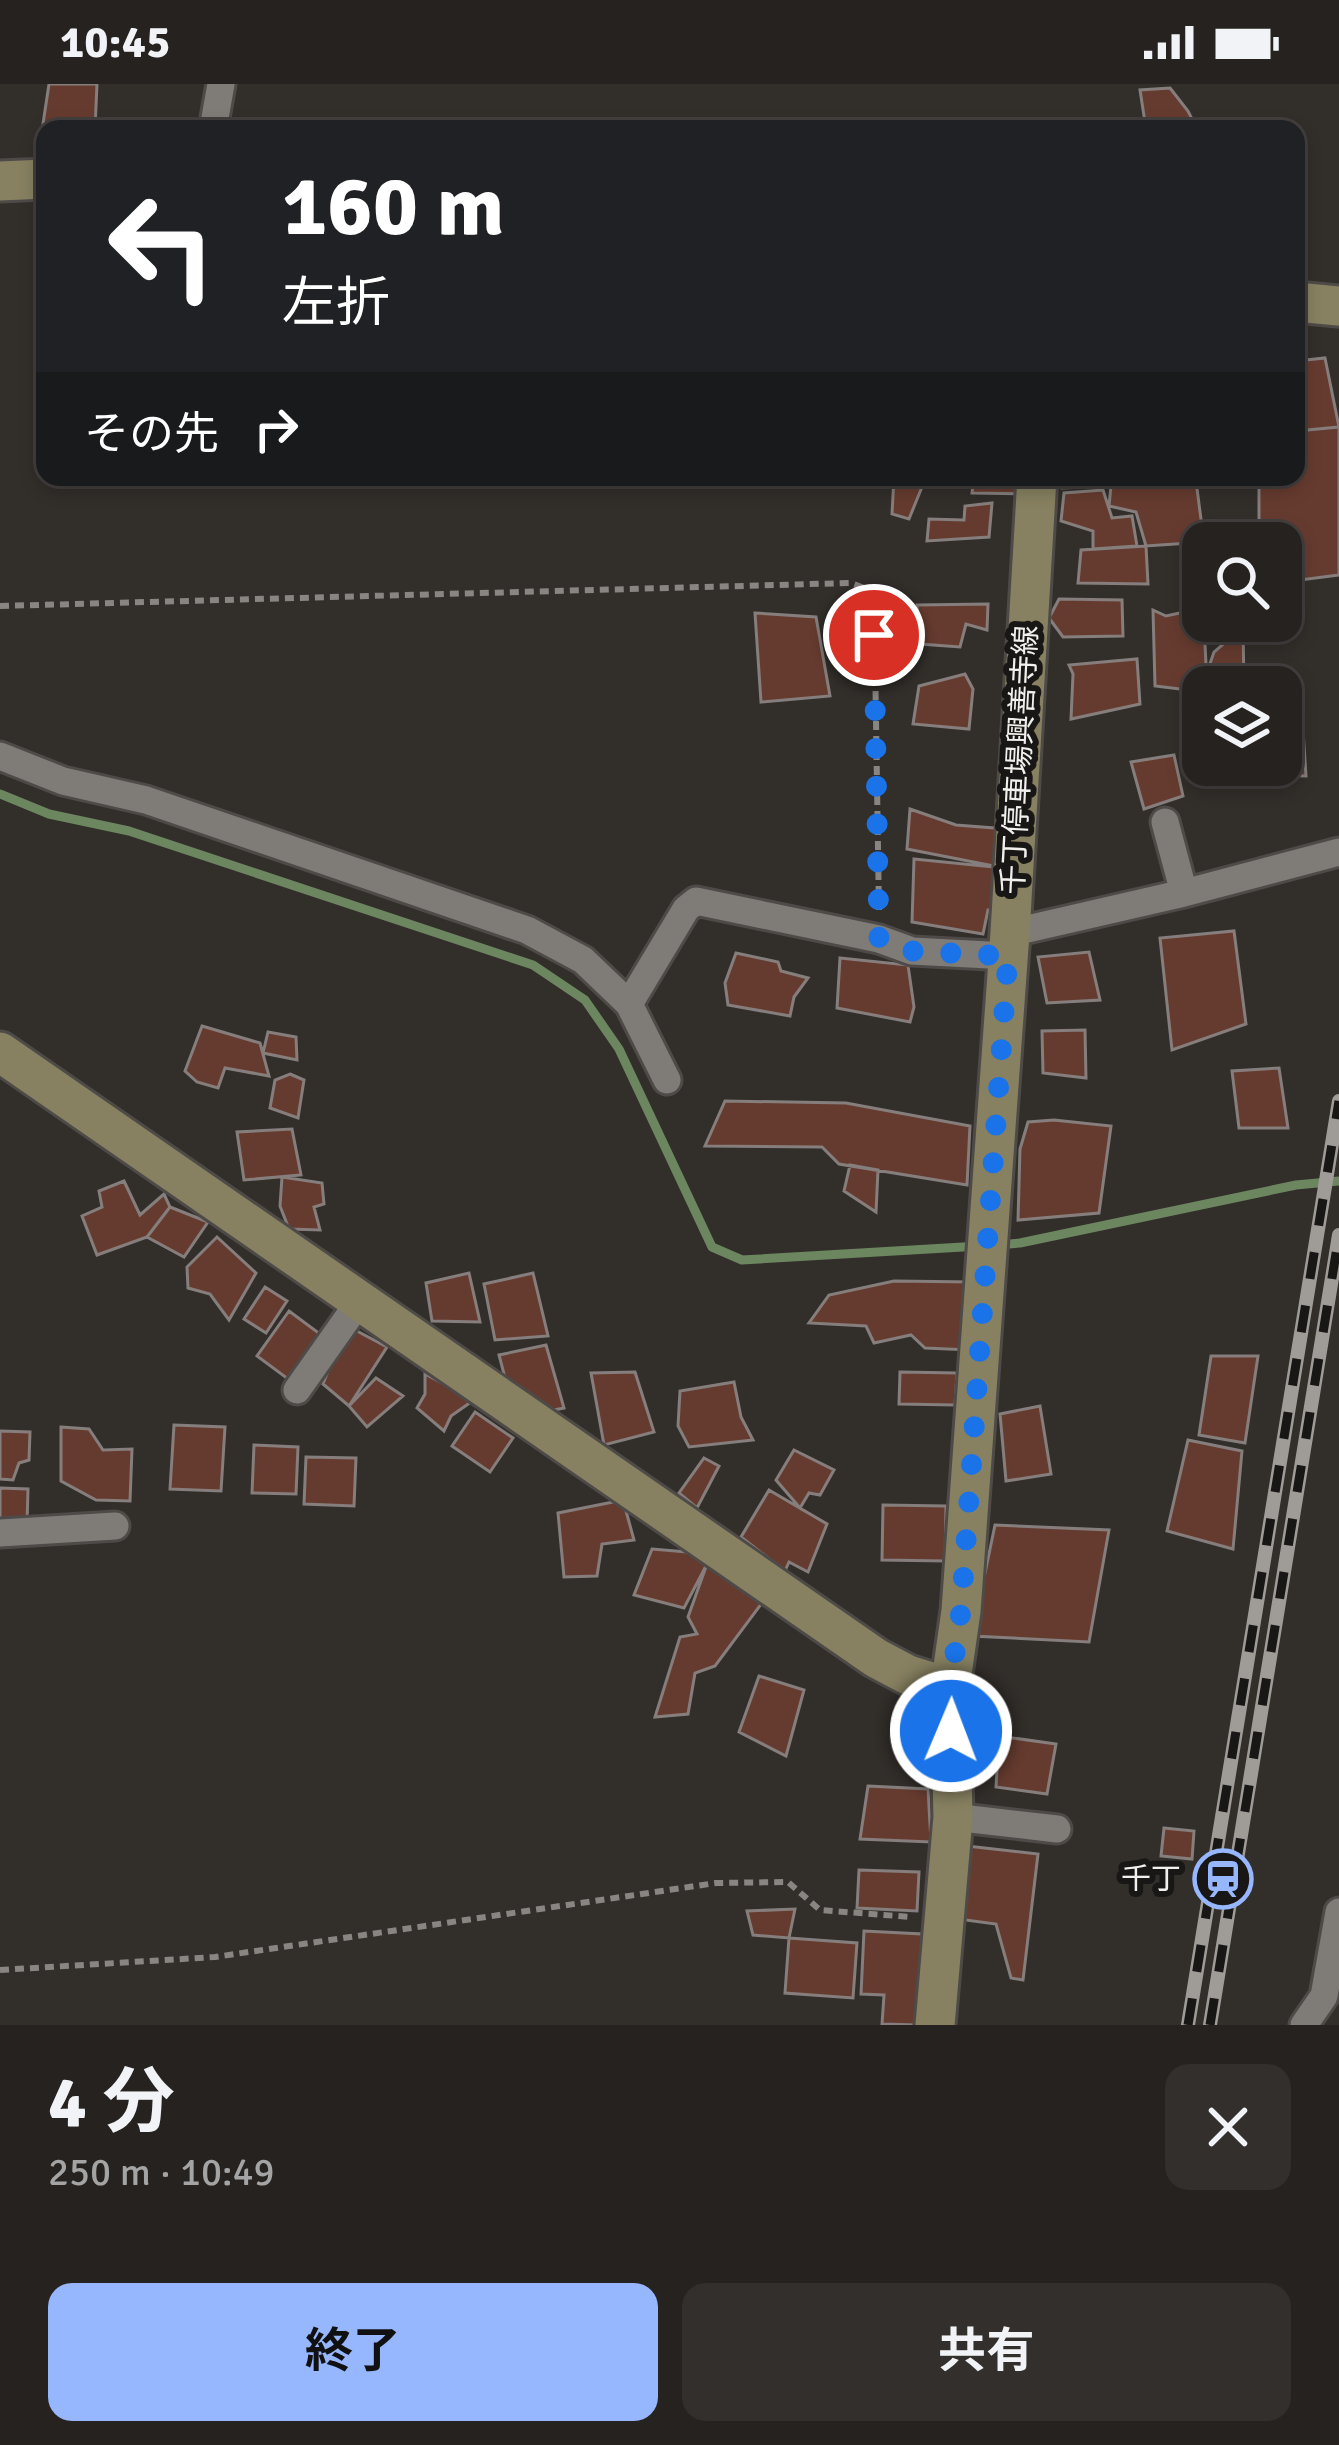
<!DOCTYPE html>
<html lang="ja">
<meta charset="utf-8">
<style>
body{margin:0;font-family:Signika,"Noto Sans JP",sans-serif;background:#322f2d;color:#f1f3f6;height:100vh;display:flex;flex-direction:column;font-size:45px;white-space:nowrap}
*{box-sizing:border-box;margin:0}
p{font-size:39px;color:#a4a4a5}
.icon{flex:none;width:66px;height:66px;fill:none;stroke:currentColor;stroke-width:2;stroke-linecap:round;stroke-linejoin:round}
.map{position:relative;height:1941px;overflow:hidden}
.side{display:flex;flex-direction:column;background:#262220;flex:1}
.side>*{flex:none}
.top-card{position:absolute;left:36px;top:36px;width:1269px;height:366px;border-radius:24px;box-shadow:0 6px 18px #0003,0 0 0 3px #423f3e;background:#202124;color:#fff;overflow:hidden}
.fabs{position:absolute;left:1182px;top:438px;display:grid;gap:24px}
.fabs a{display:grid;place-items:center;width:120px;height:120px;border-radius:24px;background:#262220;box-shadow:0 6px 18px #0003,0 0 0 3px #423f3e;font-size:60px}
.pin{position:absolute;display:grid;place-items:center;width:102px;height:102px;color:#fff;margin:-51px;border:6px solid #fff;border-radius:50%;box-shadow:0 3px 12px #0007}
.me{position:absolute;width:132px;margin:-66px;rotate:1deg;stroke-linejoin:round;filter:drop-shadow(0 0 9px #0008)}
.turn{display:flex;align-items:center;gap:42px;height:252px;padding:0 48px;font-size:54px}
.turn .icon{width:156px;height:156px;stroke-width:2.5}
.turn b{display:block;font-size:84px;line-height:102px}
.then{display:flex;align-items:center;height:114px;padding:0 48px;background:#0003;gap:24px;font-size:45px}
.round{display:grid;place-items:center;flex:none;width:126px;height:126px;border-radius:24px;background:#322f2d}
.headline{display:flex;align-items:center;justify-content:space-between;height:204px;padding:0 48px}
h1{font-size:72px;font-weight:700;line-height:90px}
.button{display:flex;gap:24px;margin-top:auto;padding:24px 48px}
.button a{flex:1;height:138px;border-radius:24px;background:#96b6fd;color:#111;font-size:48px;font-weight:700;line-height:138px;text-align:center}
.button a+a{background:#322f2d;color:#f1f3f6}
.status{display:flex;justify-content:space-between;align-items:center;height:84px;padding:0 60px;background:#262220;direction:ltr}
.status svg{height:33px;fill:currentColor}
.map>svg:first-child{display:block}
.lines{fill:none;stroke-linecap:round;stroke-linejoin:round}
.stream{stroke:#6c8660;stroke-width:9}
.building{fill:#663b2f;stroke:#857e7c;stroke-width:3}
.street-casing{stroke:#4e4a47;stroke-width:33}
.secondary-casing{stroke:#4e4a47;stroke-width:45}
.path{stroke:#898582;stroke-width:6;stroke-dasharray:9 6;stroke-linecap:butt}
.street{stroke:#7f7b76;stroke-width:27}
.secondary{stroke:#878161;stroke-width:39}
.rail-casing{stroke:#9f9c98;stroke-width:14}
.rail{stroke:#181715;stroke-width:9;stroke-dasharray:27;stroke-linecap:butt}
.route{stroke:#1a73e8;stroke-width:21;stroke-dasharray:0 37.8}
.labels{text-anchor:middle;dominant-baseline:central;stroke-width:12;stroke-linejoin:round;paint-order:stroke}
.street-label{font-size:30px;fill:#f2f0ed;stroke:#181715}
.poi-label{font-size:30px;fill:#f2f0ed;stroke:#181715;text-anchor:end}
</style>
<div class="status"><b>10:45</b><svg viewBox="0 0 49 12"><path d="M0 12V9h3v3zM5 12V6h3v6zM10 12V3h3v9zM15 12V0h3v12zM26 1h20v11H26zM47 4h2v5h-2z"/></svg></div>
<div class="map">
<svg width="1339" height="1941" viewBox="0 0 1339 1941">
<rect width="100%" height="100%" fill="#322e2a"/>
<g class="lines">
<!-- stream -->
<path class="stream" d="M0,710L49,730L129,747L533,881L585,916L619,965L712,1163L742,1176L980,1162
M997,1161L1020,1159L1296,1101L1339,1097"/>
</g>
<!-- building -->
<path class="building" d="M49,0H97L95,45H45V53H41Z
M1170,4L1188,27L1197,45H1146L1140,6Z
M1325,274L1339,343L1296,347V277Z
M1339,343V491L1300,496L1281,491V459H1259V393H1296V347Z
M894,393H926L909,435L892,430Z
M974,393H1025L1026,410L972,409Z
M1061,393H1174L1172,401L1196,397L1204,458L1146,462L1136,428L1109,422L1111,402L1062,404Z
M1103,406L1112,434L1132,432L1137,462L1093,465V447L1061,437L1064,409Z
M992,419L989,453L927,457L929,435L964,436L965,422Z
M1146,462L1148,500L1078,499L1081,466Z
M1059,515L1122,516L1123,552L1063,553L1049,534Z
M988,520L987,546L966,540L960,563L920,560L917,521Z
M1153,526L1166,532L1189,527L1192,536L1204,540L1207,600L1180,605L1155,602Z
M755,529L816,533L830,612L761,618Z
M1243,543L1244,603H1209L1206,591L1214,568Z
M1137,575L1140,620L1071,635L1073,590L1069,581Z
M965,590L973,605L969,645L913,640L919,602Z
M1302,630L1306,692L1261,691L1260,681H1281V633Z
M1174,671L1183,712L1144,725L1131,678Z
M910,725L956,741L1007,745L1004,784L907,765Z
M914,775L1004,784L997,826H988L983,850L912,838Z
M1234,847L1246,940L1172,966L1160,854Z
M1089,868L1100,916L1047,919L1038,873Z
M736,869L778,878L781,887L808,894L794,913L790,932L728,921L725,899Z
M840,874L908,881L914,923L910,938L837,924Z
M202,942L260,959L269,992L225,984L218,1004L197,998L185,987Z
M1085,946L1086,994L1043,989L1042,947Z
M268,948L296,953L297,976L263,969Z
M1279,984L1288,1044H1239L1232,987Z
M290,990L304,996L298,1034L270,1024L275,996Z
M725,1017L846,1019L970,1042L967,1101L839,1080L822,1063L705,1062Z
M1054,1036L1111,1042L1099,1129L1018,1136L1020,1065L1028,1038Z
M292,1045L301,1091L244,1096L237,1048Z
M850,1081L878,1086L876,1128L844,1107Z
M282,1093L322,1099L324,1120L314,1123L320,1146L289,1145L280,1122Z
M124,1097L140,1131L164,1110L170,1123L147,1153L97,1171L82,1132L102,1123L99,1107Z
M170,1123L208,1138L184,1173L147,1153Z
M217,1153L256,1189L229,1236L210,1210L188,1204L187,1183Z
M469,1189L480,1238L432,1237L426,1199Z
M533,1189L548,1252L495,1256L484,1200Z
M894,1197L973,1198L970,1266L925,1264L911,1251L874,1259L866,1242L809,1239L829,1211Z
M265,1203L287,1217L266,1249L244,1235Z
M289,1227L320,1250L288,1295L257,1272Z
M355,1246L387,1263L349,1322L323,1300L328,1287Z
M546,1261L564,1324L539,1329L509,1309L499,1271Z
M1211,1272H1258L1245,1359L1199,1351Z
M635,1288L654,1348L604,1361L591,1289Z
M900,1288L957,1289L955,1321L899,1320Z
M425,1290L474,1316L451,1332L444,1347L417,1324L425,1310Z
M376,1294L403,1312L367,1343L349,1322Z
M734,1298L741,1333L753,1356L689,1363L678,1342L680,1307Z
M1040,1322L1051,1390L1006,1397L1000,1330Z
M475,1328L513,1354L490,1388L452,1362Z
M174,1341L225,1343L221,1407L170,1405Z
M61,1343L89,1345L103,1366L132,1365L130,1417L96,1416L61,1397Z
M0,1347L30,1348L29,1376L19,1379L13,1396L0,1395Z
M1188,1356L1242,1367L1233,1465L1167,1447Z
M254,1361L298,1363L296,1410L252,1409Z
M794,1366L834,1386L820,1411L809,1409L800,1424L776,1396Z
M306,1373L356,1374L354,1422L304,1420Z
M704,1374L719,1382L697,1424L679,1409Z
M0,1404L28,1405L27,1440L0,1439Z
M769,1406L827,1440L808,1488L789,1478L785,1487L741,1453Z
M623,1416L634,1456L602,1460L597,1492L564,1493L558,1429Z
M883,1421L946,1422L945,1477L882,1476Z
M995,1441L1109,1446L1089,1558L972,1552Z
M652,1465L687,1468L707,1480L684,1524L634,1511Z
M707,1480L765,1515L715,1582L695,1589L688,1630L655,1633L680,1553L697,1550L688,1533Z
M759,1592L804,1606L786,1672L739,1648Z
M999,1652L1056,1660L1047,1710L996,1703Z
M868,1702L928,1705L931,1758L860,1755Z
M1164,1744L1194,1747L1192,1775L1161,1772Z
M967,1762L1038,1770L1023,1896L1011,1894L996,1840L958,1835Z
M859,1786L919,1788L917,1827L857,1824Z
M795,1825L789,1854L753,1851L747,1827Z
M864,1847L922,1850L917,1941L882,1940L884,1911L861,1910Z
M789,1854L857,1859L853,1914L785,1909Z"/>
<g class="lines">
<defs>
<path id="street" d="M213,45L221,0
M0,672L63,697L146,716L527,846L583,876L629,920L667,996
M1165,738L1184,809
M1010,849L1184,809L1339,768
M629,920L686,825L696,817L879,855L912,867L1008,872
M297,1306L359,1218
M0,1449L115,1442
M953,1733L1057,1745
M1304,1941L1324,1912L1339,1828"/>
<path id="secondary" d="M0,97L45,95
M1296,218L1339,222
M0,968L876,1574L908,1591L950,1604
M935,1941L953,1733L950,1604L961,1527L1010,849L1037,393"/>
</defs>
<!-- street casing -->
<use href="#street" class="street-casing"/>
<!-- secondary casing -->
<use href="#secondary" class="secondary-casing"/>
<!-- path -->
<path class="path" d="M0,522L851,499L874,508L879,828
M0,1886L215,1873L716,1799L788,1798L820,1826L910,1833"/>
<!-- street -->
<use href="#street" class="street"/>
<!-- secondary -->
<use href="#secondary" class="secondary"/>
<defs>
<path id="rail" d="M1188,1941L1339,1017
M1210,1941L1339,1151"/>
</defs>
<!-- rail casing -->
<use href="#rail" class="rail-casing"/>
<!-- rail -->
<use href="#rail" class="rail"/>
</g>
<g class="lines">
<!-- route -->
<path class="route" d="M874,551L879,855L912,867L1008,872L961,1527L950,1604L951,1647"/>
</g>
<!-- icons -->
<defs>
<symbol id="station-ring" viewBox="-11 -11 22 22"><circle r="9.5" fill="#181715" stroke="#96b6fd" stroke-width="1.5"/><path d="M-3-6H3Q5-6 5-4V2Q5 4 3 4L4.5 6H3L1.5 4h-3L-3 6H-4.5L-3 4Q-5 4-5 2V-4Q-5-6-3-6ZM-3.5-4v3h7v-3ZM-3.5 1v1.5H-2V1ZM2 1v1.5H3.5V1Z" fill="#96b6fd"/></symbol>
</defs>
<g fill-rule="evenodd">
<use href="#station-ring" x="1190" y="1762" width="66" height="66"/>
</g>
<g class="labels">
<!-- street labels -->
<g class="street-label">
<text transform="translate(1020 676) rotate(-87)">千丁停車場興善寺線</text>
</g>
<!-- poi labels -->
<g class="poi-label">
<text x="1181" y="1795">千丁</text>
</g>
</g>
</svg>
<div class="fabs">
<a><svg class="icon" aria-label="search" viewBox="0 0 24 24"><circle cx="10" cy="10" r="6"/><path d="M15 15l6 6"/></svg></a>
<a><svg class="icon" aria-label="layers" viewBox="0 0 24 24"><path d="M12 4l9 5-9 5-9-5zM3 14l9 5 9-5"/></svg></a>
</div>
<div class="pin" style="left:874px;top:551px;background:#d93025"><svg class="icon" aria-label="arrive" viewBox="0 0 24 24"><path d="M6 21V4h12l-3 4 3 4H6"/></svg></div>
<svg class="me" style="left:951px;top:1647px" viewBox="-20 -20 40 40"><circle r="17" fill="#1a73e8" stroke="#fff" stroke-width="3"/><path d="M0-11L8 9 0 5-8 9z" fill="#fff"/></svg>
<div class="top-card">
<div class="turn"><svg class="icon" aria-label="left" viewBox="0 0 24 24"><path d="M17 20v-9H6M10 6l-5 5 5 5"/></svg><div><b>160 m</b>左折</div></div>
<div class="then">その先<svg class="icon" aria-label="right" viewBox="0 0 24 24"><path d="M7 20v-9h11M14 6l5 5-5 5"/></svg></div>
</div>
</div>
<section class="side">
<div class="headline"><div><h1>4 分</h1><p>250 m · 10:49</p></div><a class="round"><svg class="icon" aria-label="close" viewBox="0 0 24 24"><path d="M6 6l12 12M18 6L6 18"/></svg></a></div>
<div class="button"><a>終了</a><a>共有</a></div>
</section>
